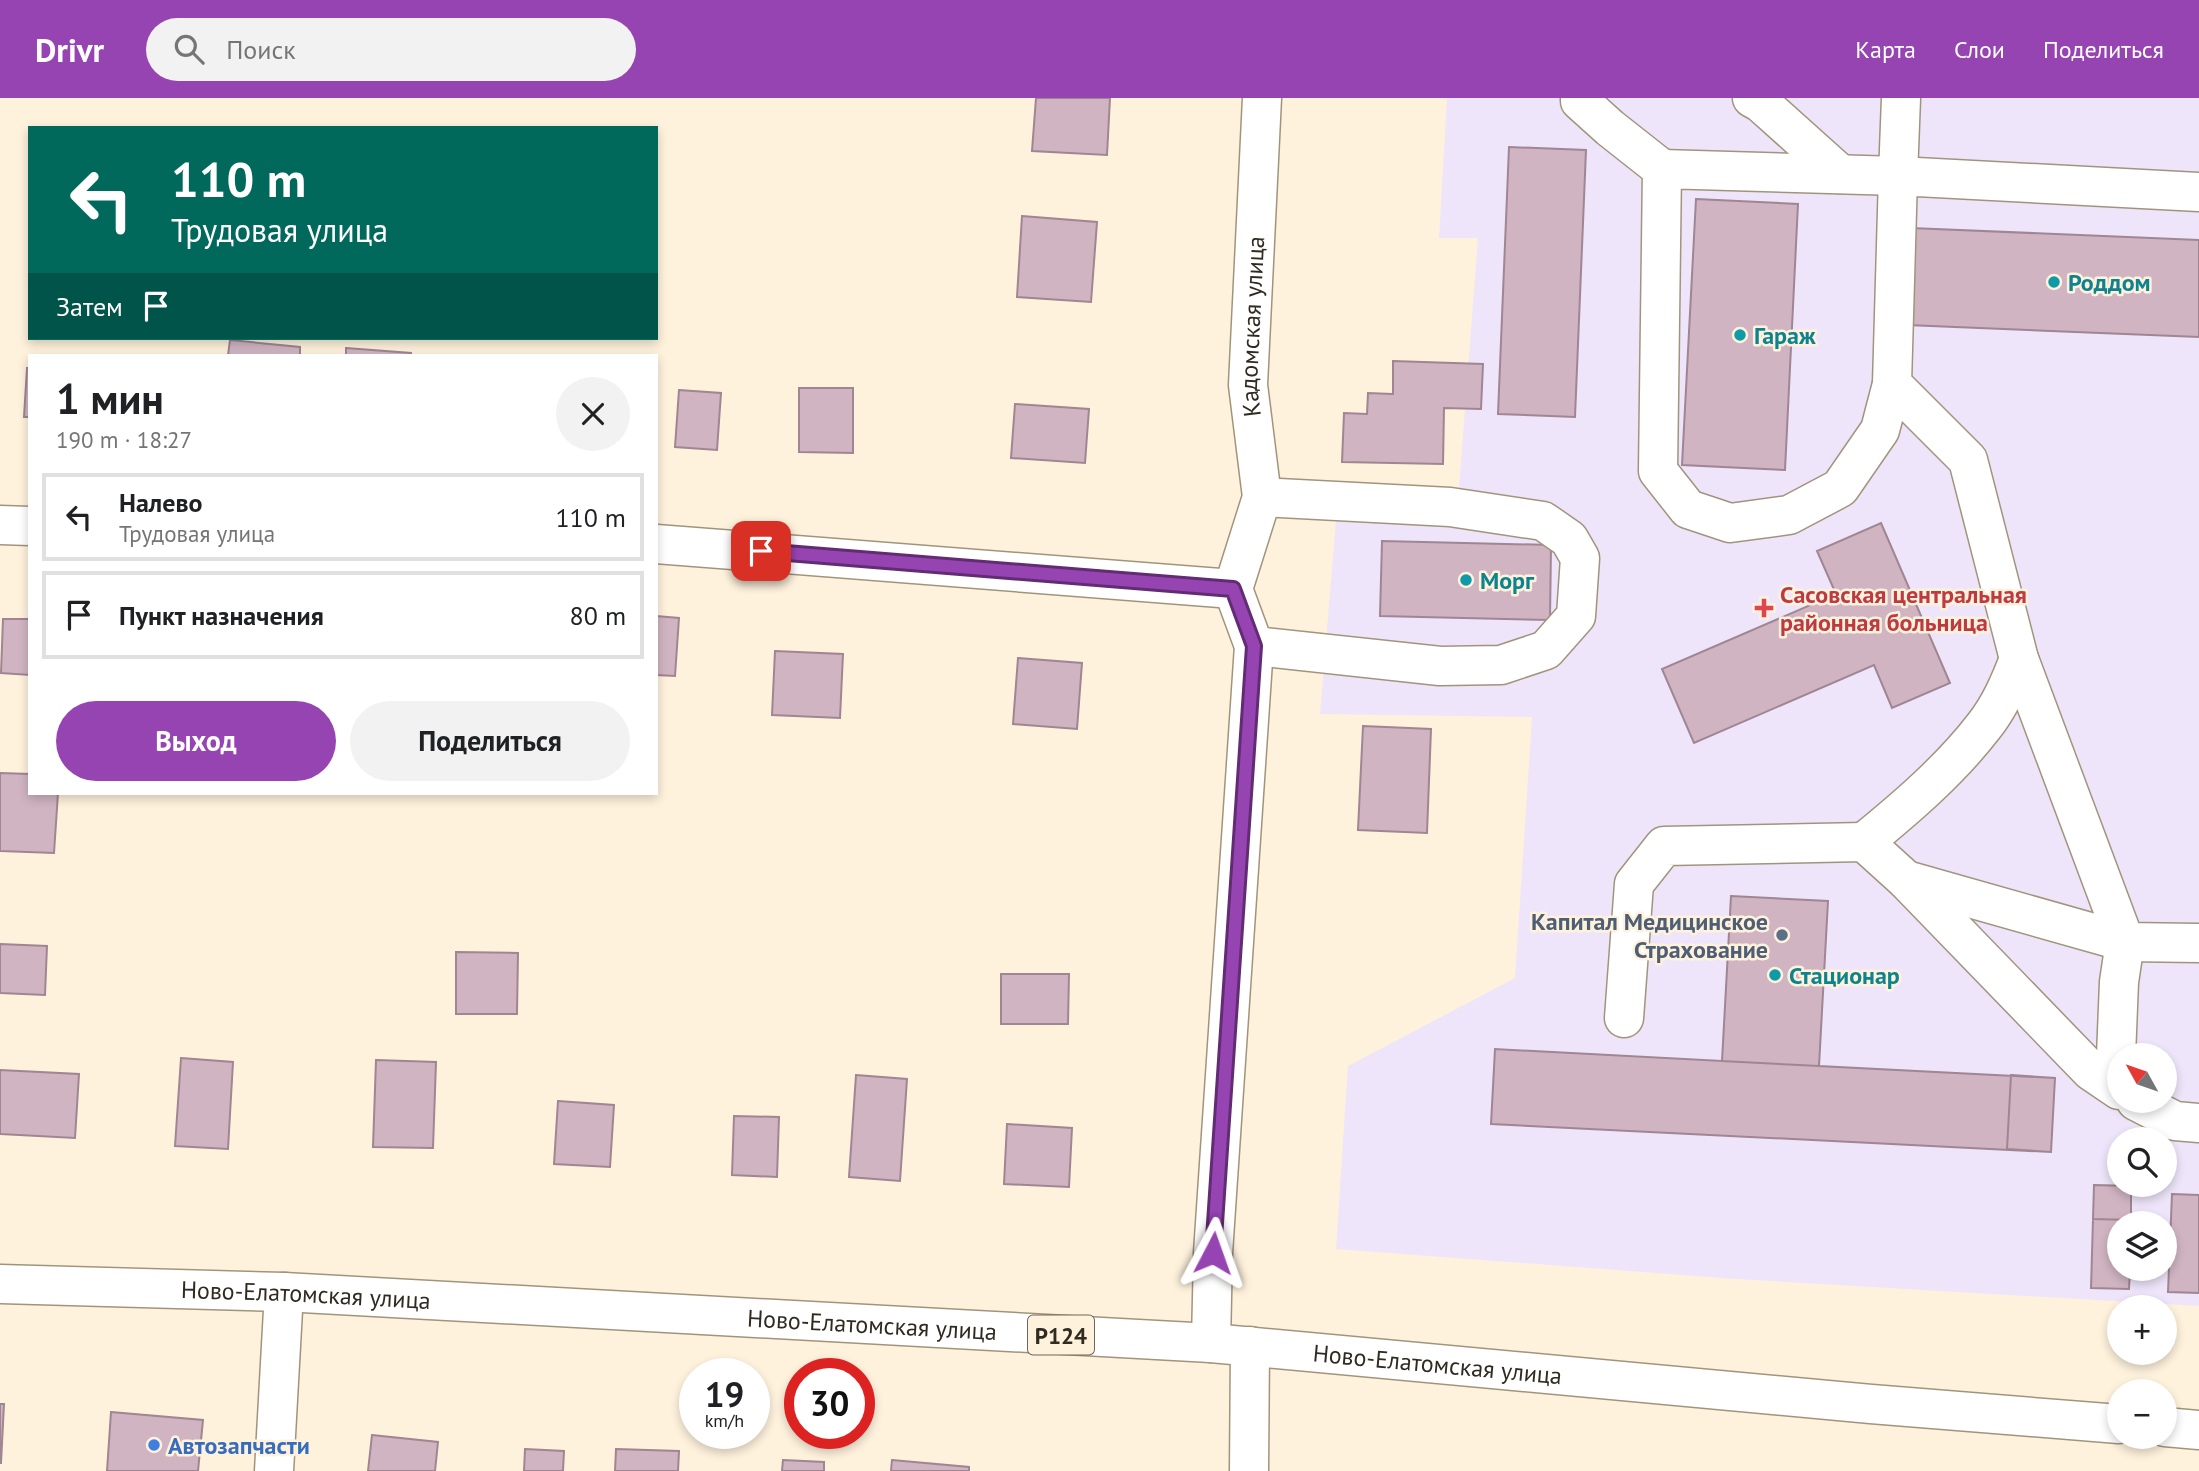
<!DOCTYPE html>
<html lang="ru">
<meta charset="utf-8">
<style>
body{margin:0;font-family:"PT Sans",sans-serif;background:#f2f2f2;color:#202124;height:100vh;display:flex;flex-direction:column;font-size:26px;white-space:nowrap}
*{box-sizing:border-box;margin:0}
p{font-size:23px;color:#757577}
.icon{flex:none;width:38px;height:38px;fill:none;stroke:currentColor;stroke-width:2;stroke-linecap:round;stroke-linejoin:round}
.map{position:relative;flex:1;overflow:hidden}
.sheet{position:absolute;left:28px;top:256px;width:630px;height:441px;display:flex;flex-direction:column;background:#fff;border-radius:0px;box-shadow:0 4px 10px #0003}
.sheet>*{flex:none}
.hud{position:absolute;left:28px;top:28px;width:630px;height:214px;border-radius:0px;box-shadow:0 4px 10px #0003;background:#00695c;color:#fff;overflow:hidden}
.needle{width:46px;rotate:310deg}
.fabs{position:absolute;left:2107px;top:945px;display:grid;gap:14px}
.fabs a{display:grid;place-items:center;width:70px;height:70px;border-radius:50%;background:#fff;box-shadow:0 4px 10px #0003;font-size:35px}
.speed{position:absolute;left:679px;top:1260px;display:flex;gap:14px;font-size:35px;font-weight:700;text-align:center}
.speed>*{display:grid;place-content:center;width:91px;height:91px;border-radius:50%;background:#fff;box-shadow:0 4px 10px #0003;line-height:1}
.speed small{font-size:18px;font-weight:400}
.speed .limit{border:10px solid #d22;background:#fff;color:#111}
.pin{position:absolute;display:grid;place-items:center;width:60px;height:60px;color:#fff;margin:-30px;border-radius:14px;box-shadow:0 4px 10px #0006}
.me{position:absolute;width:77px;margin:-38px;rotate:4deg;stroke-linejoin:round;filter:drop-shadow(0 0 5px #0008)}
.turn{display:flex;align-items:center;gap:24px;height:147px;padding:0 28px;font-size:32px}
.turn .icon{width:91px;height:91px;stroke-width:2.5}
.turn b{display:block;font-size:49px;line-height:60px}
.then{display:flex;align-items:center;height:66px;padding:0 28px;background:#0003;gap:14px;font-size:26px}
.round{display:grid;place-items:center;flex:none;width:74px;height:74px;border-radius:37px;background:#f2f2f2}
.headline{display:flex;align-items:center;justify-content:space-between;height:119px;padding:0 28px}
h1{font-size:42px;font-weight:800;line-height:52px}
.primary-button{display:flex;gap:14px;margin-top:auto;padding:14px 28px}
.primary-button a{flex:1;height:80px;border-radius:42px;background:#9744b3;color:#fff;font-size:28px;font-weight:800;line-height:80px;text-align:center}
.primary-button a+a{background:#f2f2f2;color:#202124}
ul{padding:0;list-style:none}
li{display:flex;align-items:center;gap:21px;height:88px;margin:0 14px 10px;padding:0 14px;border:4px solid #e0e0e0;border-radius:0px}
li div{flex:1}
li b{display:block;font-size:26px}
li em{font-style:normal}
header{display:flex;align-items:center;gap:42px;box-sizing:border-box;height:98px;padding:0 35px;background:#9744b3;color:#fff}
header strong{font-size:33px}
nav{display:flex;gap:38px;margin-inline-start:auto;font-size:24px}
.search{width:490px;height:63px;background:#f2f2f2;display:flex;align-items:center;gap:18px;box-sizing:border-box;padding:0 24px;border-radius:38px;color:#757577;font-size:26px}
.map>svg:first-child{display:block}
.medical{fill:#eee5fa;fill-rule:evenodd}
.building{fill:#d0b4c2;stroke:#a08593;stroke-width:2}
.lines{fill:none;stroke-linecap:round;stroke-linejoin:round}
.minor-casing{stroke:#a2947c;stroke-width:41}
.major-casing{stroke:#a2947c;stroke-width:41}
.minor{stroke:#fff;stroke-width:38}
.major{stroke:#fff;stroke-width:38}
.route-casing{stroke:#622c74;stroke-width:18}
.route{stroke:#9744b3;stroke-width:12}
.culture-dot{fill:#0f9aa8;stroke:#fef2dd;stroke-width:2.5}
.health-dot{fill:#e0444e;stroke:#fef2dd;stroke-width:2.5}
.service-dot{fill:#5c6f8a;stroke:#fef2dd;stroke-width:2.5}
.shop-dot{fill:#3f7fe0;stroke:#fef2dd;stroke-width:2.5}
.labels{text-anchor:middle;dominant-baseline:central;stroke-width:5;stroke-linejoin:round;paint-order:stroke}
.shield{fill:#fef2dd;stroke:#6e6659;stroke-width:2}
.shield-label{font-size:23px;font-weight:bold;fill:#302a20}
.culture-label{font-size:24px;font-weight:bold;fill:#0d838f;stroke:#fef2dd;text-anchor:start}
.street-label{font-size:24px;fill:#302a20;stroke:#fef2dd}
.health-label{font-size:24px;font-weight:bold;fill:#be3a42;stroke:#fef2dd;text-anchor:start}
.service-label{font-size:24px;font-weight:bold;fill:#4e5e75;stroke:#fef2dd;text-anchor:end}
.shop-label{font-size:24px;font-weight:bold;fill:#366cbe;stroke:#fef2dd;text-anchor:start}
</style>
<header>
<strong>Drivr</strong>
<div class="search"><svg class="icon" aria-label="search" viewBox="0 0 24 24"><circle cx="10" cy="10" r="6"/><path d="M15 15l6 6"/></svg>Поиск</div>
<nav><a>Карта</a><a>Слои</a><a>Поделиться</a></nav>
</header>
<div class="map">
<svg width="2199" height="1373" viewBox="0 0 2199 1373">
<rect width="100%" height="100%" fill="#fef2dd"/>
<!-- medical -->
<path class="medical" d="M1447,0H2199V1208L1736,1181L1336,1151L1348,968L1515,880L1532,619L1320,616L1338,399L1458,403L1478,140H1439ZM2119,957H2165V1003H2119ZM2119,1041H2165V1087H2119ZM2119,1125H2165V1171H2119Z"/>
<!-- building -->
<path class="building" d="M1036,0H1110L1107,57L1032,53Z
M1509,49L1586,52L1575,319L1498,316Z
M1696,101L1798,106L1785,372L1682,367Z
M1022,118L1097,124L1091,204L1017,199Z
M1911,130L2199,142V239L1907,227Z
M230,242L300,249V257H228Z
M346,250L411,255V257H346Z
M1393,263L1483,266L1481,311L1444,310L1443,366L1342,364L1344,315L1367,316L1368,295L1393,296Z
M27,270H30V319H24Z
M799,290H853V355L799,354Z
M679,292L721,295L717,352L675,349Z
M1015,306L1089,311L1085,365L1011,360Z
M1881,425L1950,585L1892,610L1874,567L1694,645L1662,571L1836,496L1817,453Z
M1382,443L1551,447L1550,522L1380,518Z
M656,518L679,520L675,578L656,577Z
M3,521H30V577L1,575Z
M775,553L843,556L840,620L772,617Z
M1018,560L1082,565L1077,631L1013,626Z
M1363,628L1431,631L1427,735L1358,732Z
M0,675L30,676V695H58L54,755L0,753Z
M1731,798L1828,803L1819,968L1722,963Z
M1731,798L1828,803L1819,968L2055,980L2051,1054L1491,1026L1495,951L1722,963Z
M0,846L47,848L45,897L0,895Z
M456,854L518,855L517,916H456Z
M1001,876H1069L1068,926H1001Z
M181,960L233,964L228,1051L175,1048Z
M376,962L436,964L433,1050L373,1049Z
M0,972L79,976L75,1040L0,1036Z
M856,977L907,981L900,1083L849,1079Z
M2011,977L2055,980L2051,1054L2007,1051Z
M558,1003L614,1007L610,1069L554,1066Z
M734,1018L779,1019L777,1079L732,1077Z
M1007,1026L1072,1030L1069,1089L1004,1086Z
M2094,1087L2131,1088V1122L2093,1121Z
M2172,1096L2199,1097V1195L2168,1194Z
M2093,1121L2131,1122V1125H2119V1171H2130L2129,1191L2091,1190Z
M0,1306H4L1,1365H0Z
M111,1314L203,1322L198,1373H107Z
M372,1337L438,1344L435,1373H368Z
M525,1351L564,1353L563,1373H524Z
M616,1351L679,1353L678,1373H615Z
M783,1362L824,1364V1373H782Z
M892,1362L969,1369V1373H891Z"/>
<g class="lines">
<defs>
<g id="minor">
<path d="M1580,0V3L1610,30L1662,71"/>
<path d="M1752,0L1761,5L1840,76"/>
<path d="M2199,94L1898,78L1892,286L1968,362L2019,561L2125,844L2199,845"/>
<path d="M1892,286L1880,332L1840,390L1789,417L1730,425L1688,411L1658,373L1662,71L1898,78L1901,0"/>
<path d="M0,427L30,428"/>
<path d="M656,446L1233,491"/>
<path d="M1254,548L1440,568L1501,567L1546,552L1576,518L1580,460L1569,441L1543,423L1450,409L1262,399"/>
<path d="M1864,744C1907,709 1950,672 1984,628C2000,608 2010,584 2019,561"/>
<path d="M1907,783L2091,973L2119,992"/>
<path d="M1624,920L1634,786L1664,748L1864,744L1906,782L2125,844L2119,884L2116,958L2119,969"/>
<path d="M2136,1003L2175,1023L2199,1025"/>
<path id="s1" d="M1211,1245L1213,1155L1254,548L1233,491L1262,399L1248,287L1262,0"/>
<path d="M274,1373L284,1194"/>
<path d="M1249,1373L1250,1248"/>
</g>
<g id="major">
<path id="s2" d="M0,1186L284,1194L1211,1245L1871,1306L2119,1326"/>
<path d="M2165,1329L2199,1332"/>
</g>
</defs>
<!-- minor casing -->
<use href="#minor" class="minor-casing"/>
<!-- major casing -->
<use href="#major" class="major-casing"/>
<!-- minor -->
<use href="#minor" class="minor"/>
<!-- major -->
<use href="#major" class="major"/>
</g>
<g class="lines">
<defs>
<path id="route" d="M761,453L1233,491L1254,548L1213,1155"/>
</defs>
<!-- route casing -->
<use href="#route" class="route-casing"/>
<!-- route -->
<use href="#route" class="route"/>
</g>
<!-- markers -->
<g class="culture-dot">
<circle cx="2054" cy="184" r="7"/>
<circle cx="1740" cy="237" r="7"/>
<circle cx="1466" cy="482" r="7"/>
<circle cx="1775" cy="877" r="7"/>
</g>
<path class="health-dot" d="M1760.5 499.5h7v7h7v7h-7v7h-7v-7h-7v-7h7z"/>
<circle class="service-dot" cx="1782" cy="837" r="7"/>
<circle class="shop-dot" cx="154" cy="1347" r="7"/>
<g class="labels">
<!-- shield labels -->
<rect class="shield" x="1028" y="1217.5" width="66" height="39" rx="5"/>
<g class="shield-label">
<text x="1061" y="1237">Р124</text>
</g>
<!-- culture labels -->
<g class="culture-label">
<text x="2068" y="184">Роддом</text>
<text x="1754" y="237">Гараж</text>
<text x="1480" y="482">Морг</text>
<text x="1789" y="877">Стационар</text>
</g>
<!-- street labels -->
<g class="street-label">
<text stroke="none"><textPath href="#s1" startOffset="1027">Кадомская улица</textPath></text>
<text stroke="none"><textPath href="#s2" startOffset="306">Ново-Елатомская улица</textPath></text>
<text stroke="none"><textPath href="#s2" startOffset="873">Ново-Елатомская улица</textPath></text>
<text stroke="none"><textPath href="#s2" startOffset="1440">Ново-Елатомская улица</textPath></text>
</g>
<!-- health labels -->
<g class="health-label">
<text x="1780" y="496">Сасовская центральная<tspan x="1780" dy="28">районная больница</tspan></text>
</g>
<!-- service labels -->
<g class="service-label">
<text x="1768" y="823">Капитал Медицинское<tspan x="1768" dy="28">Страхование</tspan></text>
</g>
<!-- shop labels -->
<g class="shop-label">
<text x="168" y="1347">Автозапчасти</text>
</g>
</g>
</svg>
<div class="fabs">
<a><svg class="needle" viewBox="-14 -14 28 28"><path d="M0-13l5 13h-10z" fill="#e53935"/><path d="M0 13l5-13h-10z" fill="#757577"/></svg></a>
<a><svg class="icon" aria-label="search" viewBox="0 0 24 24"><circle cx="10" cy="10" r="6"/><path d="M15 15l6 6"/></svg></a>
<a><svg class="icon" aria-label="layers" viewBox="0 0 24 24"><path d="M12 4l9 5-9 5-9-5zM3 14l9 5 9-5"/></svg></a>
<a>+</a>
<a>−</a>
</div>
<div class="speed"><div>19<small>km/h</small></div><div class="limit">30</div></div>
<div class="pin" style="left:761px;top:453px;background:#d93025"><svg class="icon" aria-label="arrive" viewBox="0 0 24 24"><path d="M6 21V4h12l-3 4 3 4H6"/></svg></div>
<svg class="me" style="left:1213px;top:1155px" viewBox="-20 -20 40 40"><path d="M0-17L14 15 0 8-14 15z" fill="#9744b3" stroke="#fff" stroke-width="4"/></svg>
<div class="hud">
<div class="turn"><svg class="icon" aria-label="left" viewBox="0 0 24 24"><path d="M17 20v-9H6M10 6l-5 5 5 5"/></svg><div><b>110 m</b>Трудовая улица</div></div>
<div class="then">Затем<svg class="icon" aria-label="arrive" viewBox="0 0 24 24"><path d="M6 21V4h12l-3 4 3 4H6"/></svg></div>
</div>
<section class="sheet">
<div class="headline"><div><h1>1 мин</h1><p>190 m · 18:27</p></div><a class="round"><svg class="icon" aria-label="close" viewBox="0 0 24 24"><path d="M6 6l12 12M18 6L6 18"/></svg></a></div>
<ul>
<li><svg class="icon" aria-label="left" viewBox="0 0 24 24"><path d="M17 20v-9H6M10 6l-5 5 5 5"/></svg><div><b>Налево</b><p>Трудовая улица</p></div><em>110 m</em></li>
<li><svg class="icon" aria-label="arrive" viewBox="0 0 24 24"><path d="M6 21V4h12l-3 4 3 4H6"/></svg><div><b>Пункт назначения</b></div><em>80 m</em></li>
</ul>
<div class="primary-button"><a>Выход</a><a>Поделиться</a></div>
</section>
</div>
